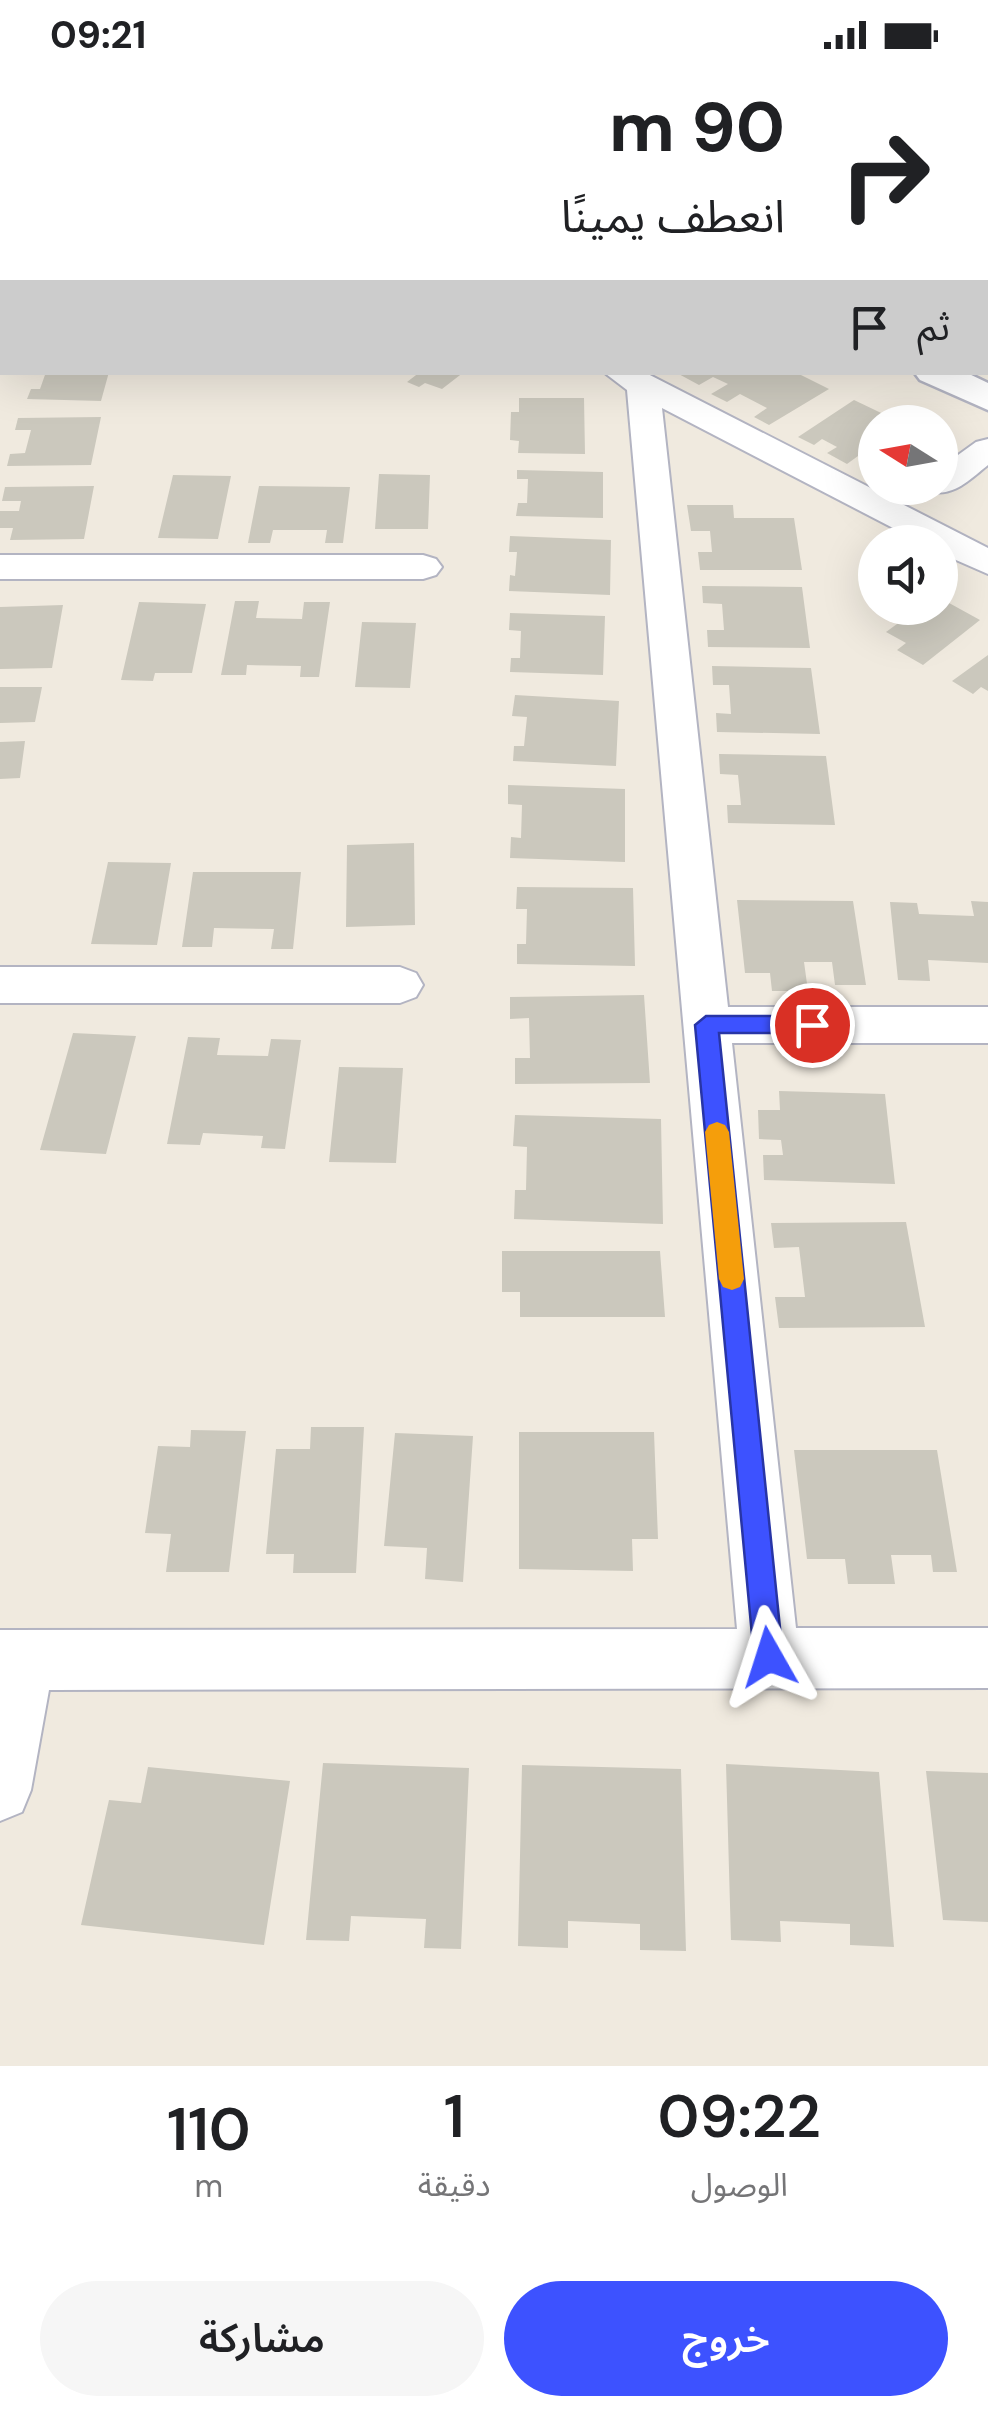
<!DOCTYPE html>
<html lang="ar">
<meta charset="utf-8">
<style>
body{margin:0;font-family:"DM Sans","Noto Sans Arabic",sans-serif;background:#f6f6f6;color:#202124;direction:rtl;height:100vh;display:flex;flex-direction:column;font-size:38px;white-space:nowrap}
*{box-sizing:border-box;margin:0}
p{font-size:32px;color:#757577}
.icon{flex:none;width:55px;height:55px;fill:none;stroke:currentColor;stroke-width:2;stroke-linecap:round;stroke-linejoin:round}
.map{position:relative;height:1996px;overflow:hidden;direction:ltr}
.side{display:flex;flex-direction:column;background:#fff;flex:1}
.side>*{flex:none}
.guide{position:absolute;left:0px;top:0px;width:990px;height:305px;box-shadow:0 10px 40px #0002;direction:rtl;background:#fff;color:#202124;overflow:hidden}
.needle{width:65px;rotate:281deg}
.tools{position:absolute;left:858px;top:335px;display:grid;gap:20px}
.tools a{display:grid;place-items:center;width:100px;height:100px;border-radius:50%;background:#fff;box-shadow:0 10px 40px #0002;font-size:50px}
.pin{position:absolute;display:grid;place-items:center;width:85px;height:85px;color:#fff;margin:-42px;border:5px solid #fff;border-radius:50%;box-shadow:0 2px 10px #0007}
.me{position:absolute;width:110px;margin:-55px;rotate:354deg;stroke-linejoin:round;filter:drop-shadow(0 0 8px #0008)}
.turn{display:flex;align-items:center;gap:35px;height:210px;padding:0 40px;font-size:45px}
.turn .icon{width:130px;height:130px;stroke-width:2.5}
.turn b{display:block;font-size:70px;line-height:85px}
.then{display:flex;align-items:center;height:95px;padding:0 40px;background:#0003;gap:20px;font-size:38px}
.eta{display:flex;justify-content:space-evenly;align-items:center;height:170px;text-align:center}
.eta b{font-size:60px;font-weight:600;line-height:70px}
.button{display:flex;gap:20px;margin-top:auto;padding:20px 40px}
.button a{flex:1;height:115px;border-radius:60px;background:#3d52ff;color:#fff;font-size:40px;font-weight:600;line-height:115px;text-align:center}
.button a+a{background:#f6f6f6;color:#202124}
.status{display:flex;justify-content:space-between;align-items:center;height:70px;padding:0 50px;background:#fff;direction:ltr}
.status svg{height:28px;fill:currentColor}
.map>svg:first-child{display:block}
.building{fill:#cbc8bd}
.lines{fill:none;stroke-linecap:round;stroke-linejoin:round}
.minor-casing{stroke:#b3b4c2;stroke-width:4}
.tertiary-casing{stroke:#b3b4c2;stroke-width:5}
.minor{fill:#fff;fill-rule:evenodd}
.tertiary{fill:#fff;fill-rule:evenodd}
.route{fill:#3d52ff;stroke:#2835a6;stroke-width:2.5}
.slow{fill:#f59e0b}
</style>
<div class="status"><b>09:21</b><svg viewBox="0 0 49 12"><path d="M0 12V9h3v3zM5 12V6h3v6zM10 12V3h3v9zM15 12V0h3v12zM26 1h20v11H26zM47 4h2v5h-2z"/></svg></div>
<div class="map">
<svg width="988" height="1996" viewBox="0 0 988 1996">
<rect width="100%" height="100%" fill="#f0eadf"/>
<!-- building -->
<path class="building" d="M46,302H109L101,331L27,329L31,319H40Z
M420,302H464L442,319L425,313L419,317L407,312Z
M675,302H795L829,319L769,355L754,347L767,338L740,324L727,332L711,324L728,314L713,307L699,315Z
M519,328H584L585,384L518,383L519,371L510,370L511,342H519Z
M854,330L900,352H875V395L858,386L847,394L827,383L837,377L822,369L814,375L798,367Z
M101,347L91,395L7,396L10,384L25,383L31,360H15L18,348Z
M517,400L603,402V448L516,446L518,433H527L528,409H517Z
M379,404L430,405L428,459H375Z
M173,405L231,406L218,469L158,468Z
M94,416L84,469L10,470L13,458H0V441H19L21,431H2L5,417Z
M259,416L350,417L343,473H325L327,460H273L270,473H248Z
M687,435H733L734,448H794L802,500H700L698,482H712L710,461H691Z
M510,466L611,470L610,525L509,521L510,505L515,506L517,482H509Z
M702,516L802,517L810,578L708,577L707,560H724L722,534L703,533Z
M940,528L980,550L923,595L897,580L906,573L886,562L919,538H940Z
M235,531H259L256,548L302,549L304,532H330L319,607H300L301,596L247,595L246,605H221Z
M139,532L206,534L192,603H155L153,611L121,610Z
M63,535L52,598L0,599V537Z
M510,543L605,546L603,605L510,602L511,588H520L521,561L509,560Z
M362,552L416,553L410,618L355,617Z
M988,585V621L981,617L973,624L952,611Z
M712,596L811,598L820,664L717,662L716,643L731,644L729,615H713Z
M0,617H42L35,652L0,653Z
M515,625L619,631L616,696L513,691L514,676H524L527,647L512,646Z
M25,671L20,708L0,709V672Z
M719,684L826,686L835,755L728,753L727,735H741L738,705L720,704Z
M508,715L625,719V792L510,788L511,767L521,768L522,735L508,734Z
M414,773L415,855L346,857L347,775Z
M108,792L171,793L157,875L91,874Z
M193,802H301L293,879H271L274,859L214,858L212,877H182Z
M517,817L633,818L635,896L517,894V874H526L527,839H516Z
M737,830L853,831L866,915H835L832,892H804L808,921H772L770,903H745Z
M971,831L988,832V893L928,890L930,911L898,910L890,832L917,833L919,844L974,846Z
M644,925L650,1013L515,1014V988H530L529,948L510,949V927Z
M73,963L136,966L106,1084L40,1080Z
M188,967L220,968L217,985L268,986L271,969L301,970L285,1079L261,1078L263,1066L203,1063L200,1075L167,1074Z
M339,997L403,998L396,1093L329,1092Z
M779,1021L885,1024L895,1114L764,1110L763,1085H783L781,1070L759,1069L758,1040H780Z
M515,1045L661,1049L663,1154L514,1149L515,1120H526L527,1077L513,1076Z
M906,1152L925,1257L779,1258L775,1227H805L799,1177L774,1178L771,1153Z
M502,1181H660L665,1247H520V1222H502Z
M311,1357H364L356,1503H293L294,1484H266L276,1379H310Z
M191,1360L246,1361L229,1502H166L171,1464L145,1463L158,1376L190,1377Z
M519,1362H654L658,1469H632L633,1501L519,1499Z
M395,1363L473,1366L463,1512L425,1509L427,1478L384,1476Z
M794,1380H937L957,1502H933L931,1485H891L895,1514H848L845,1489H807Z
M323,1693L469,1698L461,1879L424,1878L426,1849L351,1846L349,1871L306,1870Z
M726,1694L879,1702L894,1877L850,1875V1854L780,1851L781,1872L731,1870Z
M522,1695L681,1699L686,1881L640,1880V1854L568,1851V1878L518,1876Z
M148,1697L290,1711L264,1875L81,1855L109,1730L141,1733Z
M926,1701L988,1703V1852L943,1850Z"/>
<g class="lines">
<defs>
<path id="minor" d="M838,0H870L871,2H839Z
M0,184H2V202H0Z
M2,245V272L0,273V246Z
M644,302L988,478V504L940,483V472H920L662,338L728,937H988V973H732L796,1558H988V1618L49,1620L31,1720L22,1742L0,1751V1560L737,1559L627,320L606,304Z
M988,369V395C969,410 953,428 928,421L925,418H940V398L976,372Z
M0,485H423L436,489L442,497L436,505L423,509H0Z
M0,897H400L416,903L423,915L416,927L400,933H0Z"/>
<path id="tertiary" d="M0,87H2V107H0Z
M914,302H965L988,313V340L920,310Z"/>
</defs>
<!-- minor casing -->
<use href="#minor" class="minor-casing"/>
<!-- tertiary casing -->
<use href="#tertiary" class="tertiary-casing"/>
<!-- minor -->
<use href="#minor" class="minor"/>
<!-- tertiary -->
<use href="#tertiary" class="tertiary"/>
</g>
<!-- route -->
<path class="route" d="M706,946H812L824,955L812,963H719L783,1587L779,1597L769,1602L759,1597L754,1587L695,955Z"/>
<!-- slow -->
<path class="slow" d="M717,1052L725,1055L729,1062L744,1209L740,1217L732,1220L723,1217L719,1209L705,1062L709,1055Z"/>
</svg>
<div class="tools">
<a><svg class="needle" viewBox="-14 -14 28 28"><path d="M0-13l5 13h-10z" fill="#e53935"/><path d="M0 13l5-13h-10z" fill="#757577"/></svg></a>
<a><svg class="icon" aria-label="sound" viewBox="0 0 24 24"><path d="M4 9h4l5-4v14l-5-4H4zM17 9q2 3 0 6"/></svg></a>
</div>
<div class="pin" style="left:812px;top:955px;background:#d93025"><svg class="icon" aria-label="arrive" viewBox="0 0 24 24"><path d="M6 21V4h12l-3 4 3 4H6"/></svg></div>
<svg class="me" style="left:769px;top:1587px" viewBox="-20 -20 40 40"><path d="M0-17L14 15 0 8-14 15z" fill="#3d52ff" stroke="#fff" stroke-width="4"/></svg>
<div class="guide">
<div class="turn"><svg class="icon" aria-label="right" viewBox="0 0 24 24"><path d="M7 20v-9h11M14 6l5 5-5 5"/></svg><div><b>90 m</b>انعطف يمينًا</div></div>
<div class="then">ثم<svg class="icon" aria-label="arrive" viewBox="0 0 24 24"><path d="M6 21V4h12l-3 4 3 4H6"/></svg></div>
</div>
</div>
<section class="side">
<div class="eta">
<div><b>09:22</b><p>الوصول</p></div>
<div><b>1</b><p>دقيقة</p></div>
<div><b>110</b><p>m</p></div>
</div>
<div class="button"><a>خروج</a><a>مشاركة</a></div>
</section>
